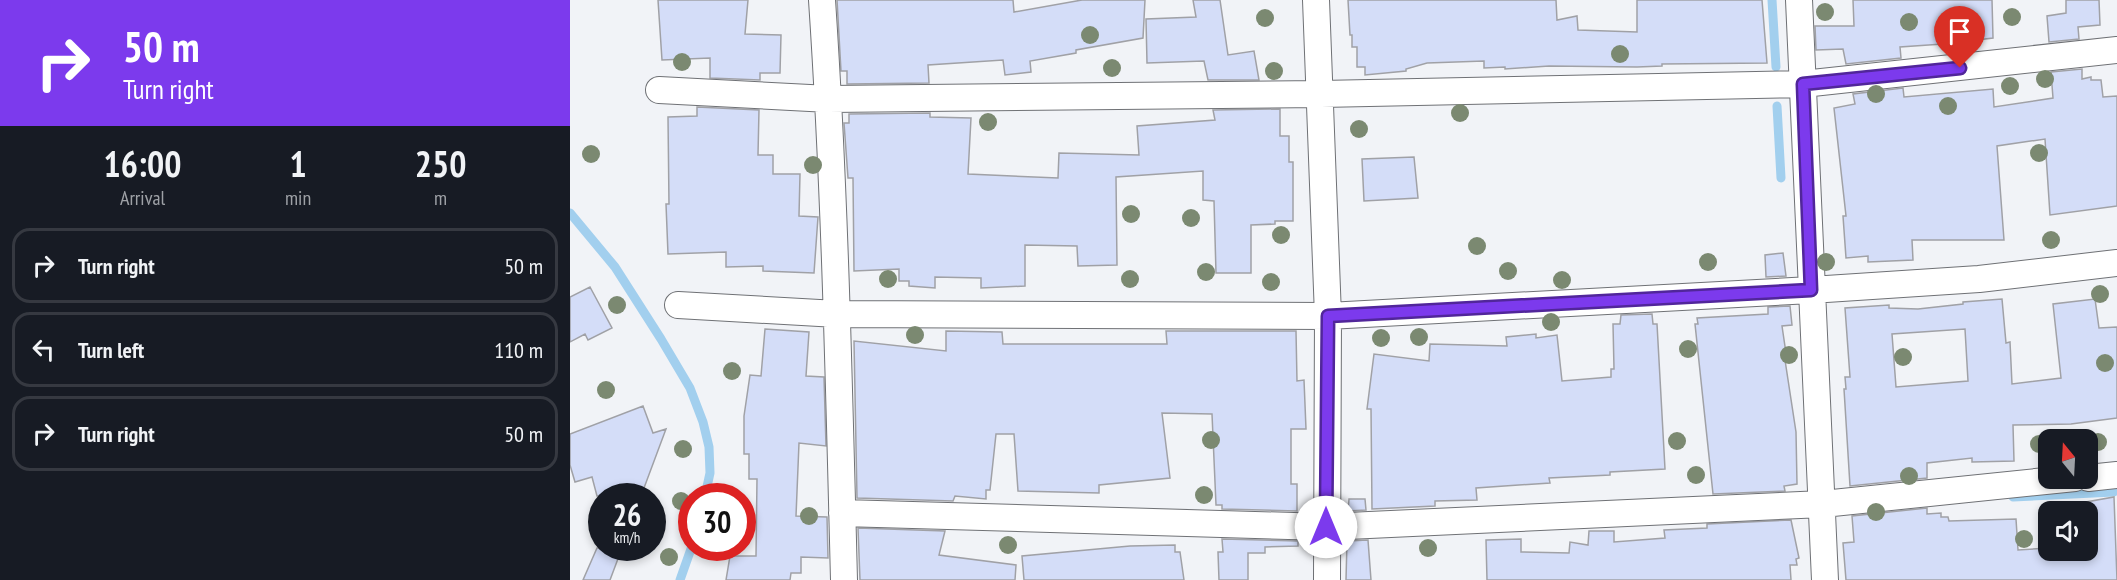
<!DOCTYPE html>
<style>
body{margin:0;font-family:"PT Sans Narrow",sans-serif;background:#20242c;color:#f1f3f6;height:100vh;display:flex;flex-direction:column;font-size:22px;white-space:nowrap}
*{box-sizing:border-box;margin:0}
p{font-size:20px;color:#9ea1a6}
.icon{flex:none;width:33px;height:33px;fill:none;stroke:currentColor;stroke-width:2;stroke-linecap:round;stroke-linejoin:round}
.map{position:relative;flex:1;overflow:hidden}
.sheet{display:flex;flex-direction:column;background:#171b24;width:570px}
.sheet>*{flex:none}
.banner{background:#7c3aed;color:#fff;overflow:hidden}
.needle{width:39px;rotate:342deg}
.buttons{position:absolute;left:1468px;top:429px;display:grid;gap:12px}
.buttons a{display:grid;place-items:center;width:60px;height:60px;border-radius:12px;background:#171b24;box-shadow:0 3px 9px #0003;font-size:30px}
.speed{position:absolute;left:18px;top:483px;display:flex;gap:12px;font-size:30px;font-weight:700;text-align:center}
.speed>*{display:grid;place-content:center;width:78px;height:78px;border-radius:50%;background:#171b24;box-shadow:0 3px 9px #0003;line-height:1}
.speed small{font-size:15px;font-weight:400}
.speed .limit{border:9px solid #d22;background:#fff;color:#111}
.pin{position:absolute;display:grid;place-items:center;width:51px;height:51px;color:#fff;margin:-62px -26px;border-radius:50% 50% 50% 0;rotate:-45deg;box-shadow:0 0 6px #0007}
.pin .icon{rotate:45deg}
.me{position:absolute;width:66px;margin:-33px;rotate:0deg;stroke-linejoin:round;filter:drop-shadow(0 0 4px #0008)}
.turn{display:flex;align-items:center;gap:21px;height:126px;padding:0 24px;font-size:27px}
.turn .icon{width:78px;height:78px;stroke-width:2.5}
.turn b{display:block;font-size:42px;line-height:51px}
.eta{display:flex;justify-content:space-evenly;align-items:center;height:102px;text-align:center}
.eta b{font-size:36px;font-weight:700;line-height:42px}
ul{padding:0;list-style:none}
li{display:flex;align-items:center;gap:18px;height:75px;margin:0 12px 9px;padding:0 12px;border:3px solid #363941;border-radius:18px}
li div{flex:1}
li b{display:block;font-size:22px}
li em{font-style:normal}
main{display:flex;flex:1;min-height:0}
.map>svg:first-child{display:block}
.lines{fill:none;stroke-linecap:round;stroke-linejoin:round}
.stream{stroke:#a2cfee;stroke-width:9}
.building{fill:#d4ddf8;stroke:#a0a1a6;stroke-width:1.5;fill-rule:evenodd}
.minor-casing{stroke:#6f7175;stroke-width:28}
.minor{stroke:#fff;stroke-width:26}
.tree{fill:#7b8971}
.route-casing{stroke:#51269a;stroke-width:15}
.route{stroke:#7c3aed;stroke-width:10}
</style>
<main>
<section class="sheet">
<div class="banner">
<div class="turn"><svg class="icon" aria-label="right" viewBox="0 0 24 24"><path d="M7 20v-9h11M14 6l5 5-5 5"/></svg><div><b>50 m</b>Turn right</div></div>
</div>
<div class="eta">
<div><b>16:00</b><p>Arrival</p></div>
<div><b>1</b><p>min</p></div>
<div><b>250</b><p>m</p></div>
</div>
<ul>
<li><svg class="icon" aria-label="right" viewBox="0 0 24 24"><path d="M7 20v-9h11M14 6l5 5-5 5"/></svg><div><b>Turn right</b></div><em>50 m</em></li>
<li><svg class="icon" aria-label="left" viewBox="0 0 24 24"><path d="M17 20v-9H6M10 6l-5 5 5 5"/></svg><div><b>Turn left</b></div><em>110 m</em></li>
<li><svg class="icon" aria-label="right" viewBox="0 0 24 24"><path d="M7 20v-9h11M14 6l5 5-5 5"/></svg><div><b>Turn right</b></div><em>50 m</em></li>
</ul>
</section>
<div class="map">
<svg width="1547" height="580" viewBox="0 0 1547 580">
<rect width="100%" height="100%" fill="#f1f3f7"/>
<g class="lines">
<!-- stream -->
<path class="stream" d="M1202,0L1206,67
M1207,106L1211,178
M0,213L45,267L91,339L120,388L133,422L139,447L140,473L135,496
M1443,497L1544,492
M110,580L122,546"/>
</g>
<!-- building -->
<path class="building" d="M88,0H178L175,34L211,35L210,73H190V80L140,78V58L92,60Z
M267,0H443L444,12L512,0H575L573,38L506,50V53L460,61L461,72L435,75L433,60L358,65L359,83L277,84V71H271Z
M623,0H650L658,55L684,51L689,80H638L634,61L577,63L576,19L626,17Z
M778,0H986L987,20L1007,16L1008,30L1067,32V0H1192L1197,63L1092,64V66L1067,67L979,66L935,69V67L914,68V61L857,63L836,69V71L795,75V67H787V47H782V35H780Z
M1283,0H1422L1423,38L1373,44L1330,47L1331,58L1276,64L1273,49L1246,50L1245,26H1284Z
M1496,0H1529L1530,25L1508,27L1509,39L1479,42L1477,16L1496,13Z
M1512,69V79L1521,77V80H1531L1533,97L1547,96V206L1480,215L1475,139L1427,146L1434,240H1342L1343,260L1298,262V256L1276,258L1273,216H1276L1264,108L1285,104L1283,94L1333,88L1334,97L1423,89L1424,107L1483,98L1481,72Z
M127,107L189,110L188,155H203V174H230L229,216L248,217L244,273L193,271V266L156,267V252L98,254L96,204H99L98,117L127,116Z
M710,109V136H719V162H723V221H705V224L681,225V273H646L644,201L633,200V171L546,177L547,265L508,266L507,246L455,245V286L411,288V278L365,277V288L339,286V281H329V269L284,271L283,178H278L274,123H279V114L360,113V117L401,118L398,174L488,178L489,153L569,155L567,126L645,120L643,110Z
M844,157L848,198L794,201L792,159Z
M1213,253L1216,276L1196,277L1195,255Z
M20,287L42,328L18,340L15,334L0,342V297Z
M1432,299L1436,343L1440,342L1442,384L1491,378L1483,304L1525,299L1529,328L1547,327V418L1501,424L1443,425L1444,461L1402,462V458L1357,463V478L1280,486L1274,389H1276L1275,377H1280L1275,308L1319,305V308L1348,309L1393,304V302ZM1395,329L1398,381L1326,387L1322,334Z
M1220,306L1222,325L1212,326L1217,360H1215L1226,432L1227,484L1214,486L1215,491L1143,494L1125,324H1128L1127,318L1198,314V307Z
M1082,314L1083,324H1087L1095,469L1040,472V475L979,478L980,483L906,488L907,500L865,501V506L802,509L801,409H797L804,354L859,361L860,344L937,346L936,337L966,334V338L987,335L992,381L1041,377V369H1044L1043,324H1050L1051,315Z
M195,329L239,332L236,376L254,377L256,446L229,443L226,516L257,517L258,558L231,557V573H221L220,580H156L160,556H186L187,479H179V454H174V416L180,375L191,376Z
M376,331L432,332L433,344H597L596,331H726L727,381L734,380L736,429H721V484H727V511L652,509V505H646L642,414L592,413L600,478L529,485V493L448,491L444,434H426L420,490H416V499L385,496L383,501L287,498L284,341L376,351Z
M73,406L83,433L96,429L71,496H27L22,477L5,482L0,465V434Z
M1544,497L1547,580H1276L1273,543L1284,542L1282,516L1357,508V514L1371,513V517H1378L1379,521L1446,519L1448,550L1479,548V550H1518V512H1494V506Z
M779,499H795L796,510L778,511Z
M1221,520L1229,558L1226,559L1227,565H1220L1221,580H917L916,540L951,539V552L999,553L1000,542L1018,545L1019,531H1044V542L1095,538L1094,530L1137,528V524Z
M288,528L375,531L369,555L446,565L445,580H290Z
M652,539L728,541V546L695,547V553H678V580H649L648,552H653Z
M798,540L801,580H776L777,541Z
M605,545V552H610L614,580H454L452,556L560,546Z
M27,548H52L40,580H13Z"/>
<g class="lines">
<defs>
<path id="minor" d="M252,0C265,193 269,387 274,580
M746,0L758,316L757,580
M1229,0L1255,580
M89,90L259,99L751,94L1233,84L1547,50
M108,305L267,314L758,316L1241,290L1409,279L1547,263
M1518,478L1547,475
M272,513L756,527L1253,504L1505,478"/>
</defs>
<!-- minor casing -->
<use href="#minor" class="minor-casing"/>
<!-- minor -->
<use href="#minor" class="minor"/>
</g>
<!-- trees -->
<g class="tree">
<circle cx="1255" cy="12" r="9"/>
<circle cx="1442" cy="17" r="9"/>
<circle cx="695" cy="18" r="9"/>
<circle cx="1339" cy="22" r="9"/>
<circle cx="520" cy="35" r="9"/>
<circle cx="1050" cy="54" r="9"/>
<circle cx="112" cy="62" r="9"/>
<circle cx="542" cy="68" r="9"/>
<circle cx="704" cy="71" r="9"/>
<circle cx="1475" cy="79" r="9"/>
<circle cx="1440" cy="86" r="9"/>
<circle cx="1306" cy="94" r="9"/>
<circle cx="1378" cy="106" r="9"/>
<circle cx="890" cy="113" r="9"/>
<circle cx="418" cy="122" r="9"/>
<circle cx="789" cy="129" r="9"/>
<circle cx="1469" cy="153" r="9"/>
<circle cx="21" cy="154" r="9"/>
<circle cx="243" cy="165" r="9"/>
<circle cx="561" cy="214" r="9"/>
<circle cx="621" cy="218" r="9"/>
<circle cx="711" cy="235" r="9"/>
<circle cx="1481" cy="240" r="9"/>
<circle cx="907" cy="246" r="9"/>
<circle cx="1138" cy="262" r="9"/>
<circle cx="1256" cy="262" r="9"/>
<circle cx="938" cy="271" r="9"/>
<circle cx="636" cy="272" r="9"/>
<circle cx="318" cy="279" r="9"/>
<circle cx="560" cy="279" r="9"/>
<circle cx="992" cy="280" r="9"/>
<circle cx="701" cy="282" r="9"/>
<circle cx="1530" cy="294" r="9"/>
<circle cx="47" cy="305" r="9"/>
<circle cx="981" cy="322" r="9"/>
<circle cx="345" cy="335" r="9"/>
<circle cx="849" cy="337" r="9"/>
<circle cx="811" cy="338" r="9"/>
<circle cx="1118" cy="349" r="9"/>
<circle cx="1219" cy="355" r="9"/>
<circle cx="1333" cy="357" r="9"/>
<circle cx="1535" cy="363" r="9"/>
<circle cx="162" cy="371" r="9"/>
<circle cx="36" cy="390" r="9"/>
<circle cx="641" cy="440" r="9"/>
<circle cx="1107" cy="441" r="9"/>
<circle cx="1528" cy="442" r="9"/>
<circle cx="1469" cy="444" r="9"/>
<circle cx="113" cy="449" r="9"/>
<circle cx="1126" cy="475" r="9"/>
<circle cx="1339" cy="476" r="9"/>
<circle cx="634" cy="495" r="9"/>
<circle cx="111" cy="501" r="9"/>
<circle cx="1306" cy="512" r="9"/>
<circle cx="239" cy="516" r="9"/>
<circle cx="1454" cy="539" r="9"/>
<circle cx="438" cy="545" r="9"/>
<circle cx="858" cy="548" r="9"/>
<circle cx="99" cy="557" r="9"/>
</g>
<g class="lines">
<defs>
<path id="route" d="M756,527L758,316L1241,290L1233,84L1390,68"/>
</defs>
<!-- route casing -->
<use href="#route" class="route-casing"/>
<!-- route -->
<use href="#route" class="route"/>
</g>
</svg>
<div class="buttons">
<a><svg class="needle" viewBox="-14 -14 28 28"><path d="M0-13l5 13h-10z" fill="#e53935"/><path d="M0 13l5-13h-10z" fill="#9ea1a6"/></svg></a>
<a><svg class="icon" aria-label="sound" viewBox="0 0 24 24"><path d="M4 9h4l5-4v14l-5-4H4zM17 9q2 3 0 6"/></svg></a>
</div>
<div class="speed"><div>26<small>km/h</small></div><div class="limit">30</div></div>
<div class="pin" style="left:1390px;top:68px;background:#d93025"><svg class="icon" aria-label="arrive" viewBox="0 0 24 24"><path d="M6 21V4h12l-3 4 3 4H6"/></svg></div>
<svg class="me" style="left:756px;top:527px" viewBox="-20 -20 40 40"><circle r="19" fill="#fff"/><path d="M0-13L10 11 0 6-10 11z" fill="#7c3aed"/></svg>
</div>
</main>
